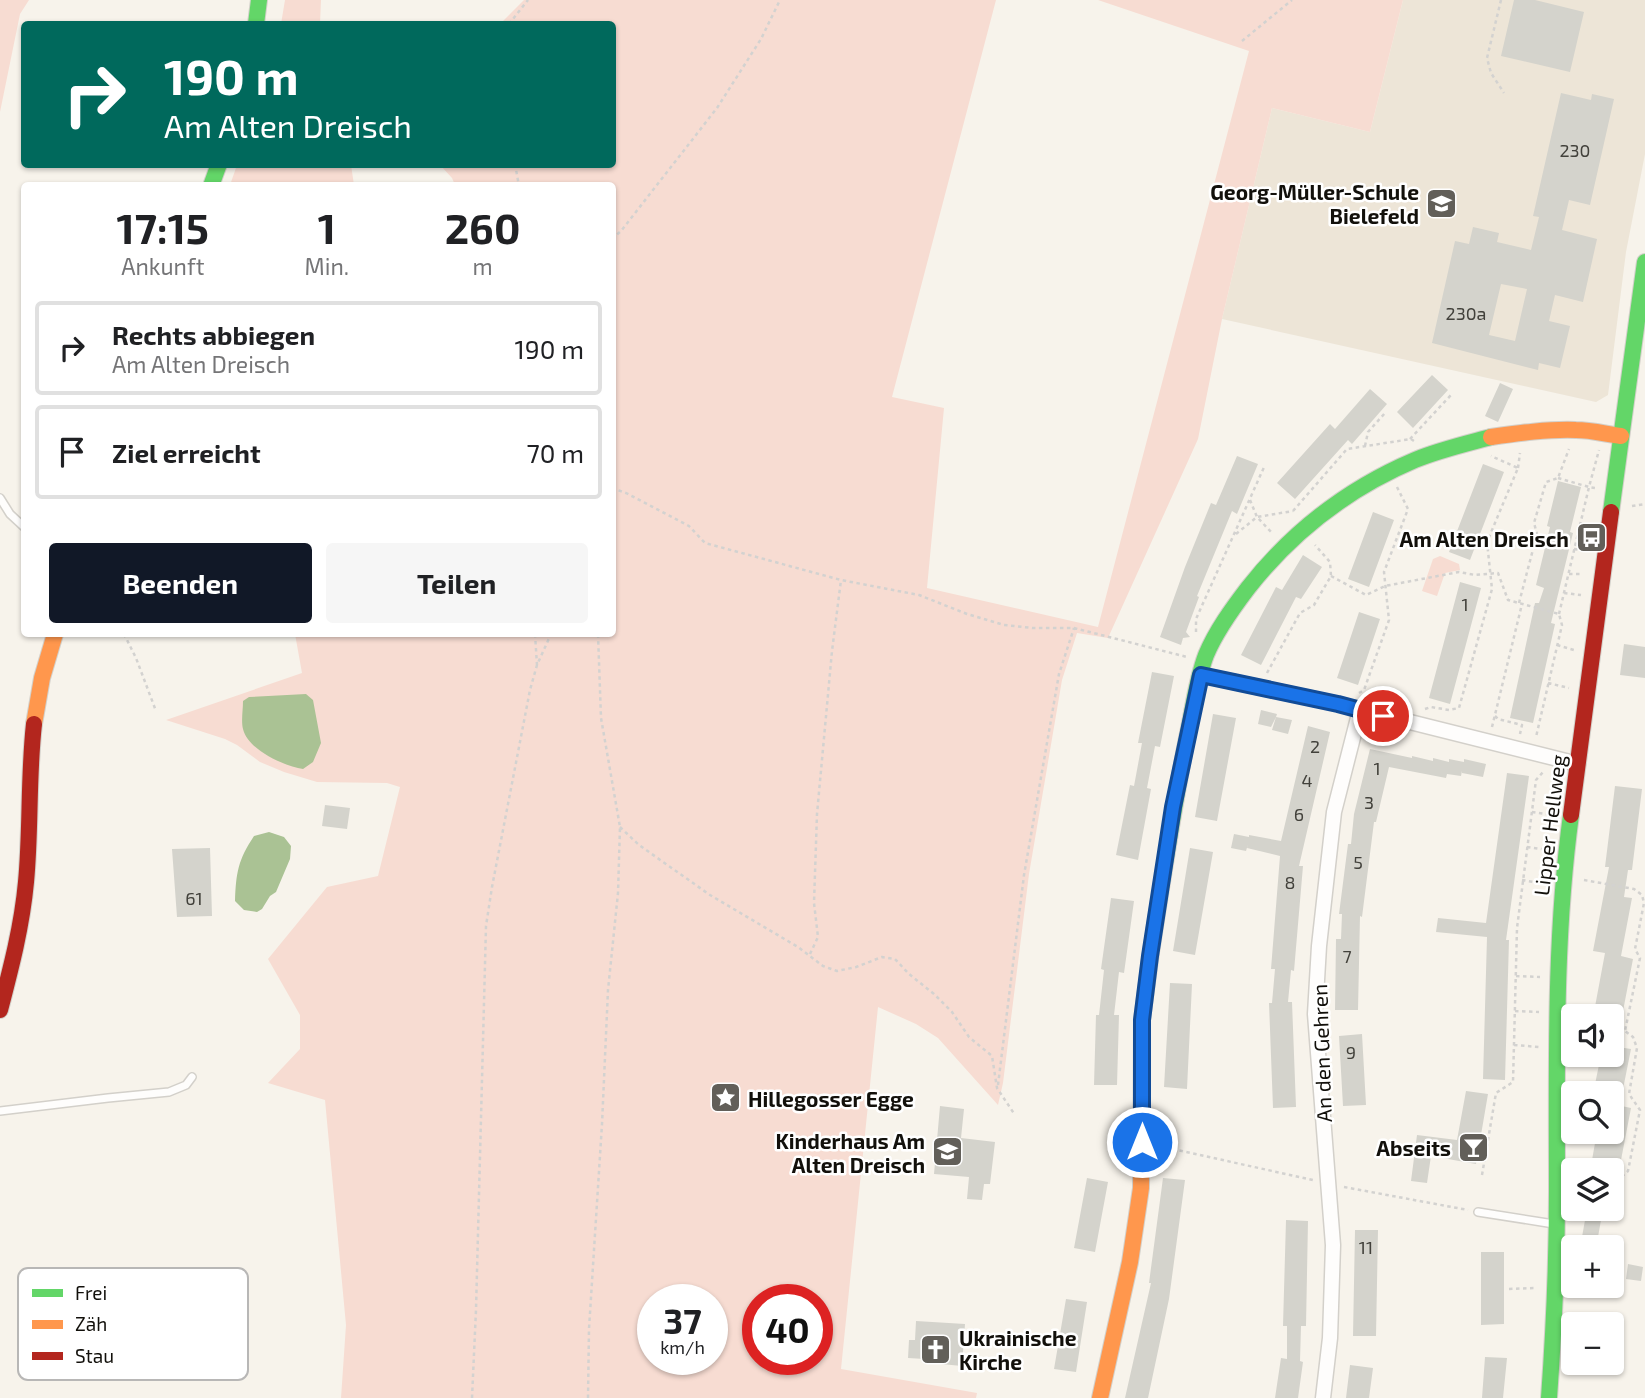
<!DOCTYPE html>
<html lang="de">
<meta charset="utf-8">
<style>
body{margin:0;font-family:"Exo 2",sans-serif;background:#f6f6f6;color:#202124;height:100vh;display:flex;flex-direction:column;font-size:26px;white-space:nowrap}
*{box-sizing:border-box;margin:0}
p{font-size:23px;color:#757577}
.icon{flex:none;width:38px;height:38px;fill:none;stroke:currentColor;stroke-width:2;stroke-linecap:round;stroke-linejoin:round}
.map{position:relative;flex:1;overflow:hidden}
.details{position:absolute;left:21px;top:182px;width:595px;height:455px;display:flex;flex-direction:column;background:#fff;border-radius:7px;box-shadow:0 2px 5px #0004}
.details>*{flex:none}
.banner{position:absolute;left:21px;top:21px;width:595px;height:147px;border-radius:7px;box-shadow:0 2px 5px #0004;background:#00695c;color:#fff;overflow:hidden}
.fabs{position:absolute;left:1561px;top:1004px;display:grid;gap:14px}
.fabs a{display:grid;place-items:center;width:63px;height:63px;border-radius:7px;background:#fff;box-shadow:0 2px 5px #0004;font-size:35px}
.speed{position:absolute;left:637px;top:1284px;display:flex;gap:14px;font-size:35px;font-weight:700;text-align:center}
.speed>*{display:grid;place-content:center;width:91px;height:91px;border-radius:50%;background:#fff;box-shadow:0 2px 5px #0004;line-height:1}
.speed small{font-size:18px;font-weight:400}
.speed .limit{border:10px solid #d22;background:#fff;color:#111}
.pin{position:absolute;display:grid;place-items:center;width:60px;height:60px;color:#fff;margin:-30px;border:4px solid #fff;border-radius:50%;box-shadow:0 2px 7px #0007}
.me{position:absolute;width:77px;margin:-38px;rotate:0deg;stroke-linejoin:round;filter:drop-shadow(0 0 5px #0008)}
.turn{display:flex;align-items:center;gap:24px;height:147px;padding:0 28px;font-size:32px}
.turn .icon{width:91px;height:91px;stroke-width:2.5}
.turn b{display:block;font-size:49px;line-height:60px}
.eta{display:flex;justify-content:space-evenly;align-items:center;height:119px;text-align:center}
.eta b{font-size:42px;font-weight:700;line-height:49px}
.button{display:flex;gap:14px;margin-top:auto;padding:14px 28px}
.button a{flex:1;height:80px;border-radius:7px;background:#111827;color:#fff;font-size:28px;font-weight:700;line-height:80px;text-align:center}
.button a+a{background:#f6f6f6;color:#202124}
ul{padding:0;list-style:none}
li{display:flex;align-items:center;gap:21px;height:94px;margin:0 14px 10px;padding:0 14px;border:4px solid #e0e0e0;border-radius:7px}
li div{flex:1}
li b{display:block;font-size:26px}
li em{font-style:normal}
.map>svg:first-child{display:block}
.built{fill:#ede5d7}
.green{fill:#f7dcd2;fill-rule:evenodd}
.water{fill:#aac294}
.building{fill:#d4d3cc;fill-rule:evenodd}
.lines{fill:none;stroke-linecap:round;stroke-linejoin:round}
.lane-casing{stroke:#d3d0ca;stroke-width:10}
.street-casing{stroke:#d3d0ca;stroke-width:17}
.fast-casing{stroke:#d3d0ca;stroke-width:18}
.slow-casing{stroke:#d3d0ca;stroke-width:18}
.jam-casing{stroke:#d3d0ca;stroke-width:18}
.path{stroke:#d3d2d0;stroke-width:2.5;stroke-dasharray:3.5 3.5;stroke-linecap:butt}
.lane{stroke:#fefdfc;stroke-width:7}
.street{stroke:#fefdfc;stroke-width:14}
.fast{stroke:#63d668;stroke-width:16}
.slow{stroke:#ff974d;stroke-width:16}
.jam{stroke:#b3261e;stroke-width:16}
.route-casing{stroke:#114b97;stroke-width:18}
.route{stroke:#1a73e8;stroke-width:12}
.labels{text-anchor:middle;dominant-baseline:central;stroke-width:5;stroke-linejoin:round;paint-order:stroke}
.number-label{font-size:18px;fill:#42413b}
.poi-label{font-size:21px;font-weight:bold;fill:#12100b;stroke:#fff;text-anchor:end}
.street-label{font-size:21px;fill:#12100b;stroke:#fff}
.key{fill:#fff;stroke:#b8b7b6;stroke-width:2}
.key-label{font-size:19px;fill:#12100b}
</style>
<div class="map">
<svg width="1645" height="1398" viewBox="0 0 1645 1398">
<rect width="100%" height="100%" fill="#f7f3eb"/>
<!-- built -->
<path class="built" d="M1403,0H1645V154L1626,252L1608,395L1596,402L1222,319L1272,108L1370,132Z"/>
<!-- green -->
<path class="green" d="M0,0H29L20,14L0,112Z
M285,0H321L320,24H281Z
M524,0H996L892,397L944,408L927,588L1098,627L1249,51L1098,0H1403L1370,132L1272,108L1222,319L1198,439L1108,638L1077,633L1062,680L1029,874L1003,1083L998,1105L938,1038L916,1024L878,1007L841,1369L977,1393L976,1398H341L346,1325L325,1100L268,1083L300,1049V1015L268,959L327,887L378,876L400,787L387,783L317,782L284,772L260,762L237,745L225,739L166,720L302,673L295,634H612V186L455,185L452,178L440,165L612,164V24H500ZM653,1300H712V1360H653ZM758,1300H817V1360H758Z
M237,165H351L354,185H230Z
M1440,556L1459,564L1460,570L1445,573L1437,596L1422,591L1433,559Z"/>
<!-- water -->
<path class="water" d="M306,694L313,700L321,743L313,762L303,769C284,766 248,750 243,729C241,721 243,710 243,701L249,697Z
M269,832L284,837L291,846L290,859L276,892L270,896L262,909L257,912L244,910L235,901C236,873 238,860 254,836Z"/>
<!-- building -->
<path class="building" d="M1514,0H1535L1584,12L1570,72L1501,56Z
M1561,93L1591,100L1592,94L1614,99L1590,205L1569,200L1562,230L1597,239L1583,302L1555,295L1549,321L1570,326L1560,368L1539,363L1538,370L1432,343L1455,241L1469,244L1473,227L1499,233L1497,242L1531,250L1539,217L1533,216ZM1501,284L1527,289L1515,341L1489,335Z
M1432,375L1448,390L1413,428L1397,412Z
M1500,383L1513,389L1498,422L1485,416Z
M1370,389L1387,404L1352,444L1348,440L1295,499L1277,483L1330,424L1335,429Z
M1237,456L1258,464L1237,514L1232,511L1197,596L1199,597L1186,632L1190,637L1183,638L1181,645L1160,637L1185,567L1211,503L1216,505Z
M1483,464L1504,472L1470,560L1449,552Z
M1558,481L1581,487L1570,532L1573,533L1551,623L1555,624L1533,723L1510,718L1535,603H1539L1544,588L1536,585L1550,527L1547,526Z
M1373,512L1394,520L1369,587L1348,579Z
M1303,555L1322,567L1301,599L1296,597L1261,665L1241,655L1276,587L1282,590Z
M1460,582L1481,588L1450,704L1429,698Z
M1359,612L1380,619L1358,685L1337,678Z
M1624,644L1645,647V678L1620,675Z
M1152,672L1174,676L1160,747L1155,746L1147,788L1151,789L1138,860L1116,855L1130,785L1134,786L1142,743H1138Z
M1261,710L1277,714L1276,717L1292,720L1288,734L1272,730L1276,717L1271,727L1258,724Z
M1213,714L1236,718L1217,821L1195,817Z
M1308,726L1330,732L1299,866H1303L1294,971L1291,970L1288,1002H1292L1296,1107L1273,1108L1269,1003H1272L1275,969H1271L1280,856L1247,848L1248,844L1246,851L1231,848L1234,834L1249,837V835L1281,841Z
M1370,749L1412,758V756L1433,761V758L1449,762V759L1464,762V759L1486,764L1483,777L1462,773V771L1461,776L1447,774L1446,778L1389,767L1376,822H1374L1362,917L1360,916L1358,1010H1335L1336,939H1341L1342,914H1339L1348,844H1351L1354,814Z
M1507,773L1529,776L1506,940H1509L1505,1080L1483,1079L1487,937L1436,932L1438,918L1486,923Z
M1615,786L1642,789L1632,870H1628L1624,897L1632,898L1621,956L1633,959L1623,1011L1615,1010L1614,1016L1594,1012L1605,953L1593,951L1609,867H1605Z
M325,805L350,808L347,829L322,826Z
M210,848L212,916L177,917L172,849Z
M1190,848L1213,852L1195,955L1173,951Z
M1111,898L1134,901L1124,973L1119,972L1114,1015H1119L1117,1085H1094L1096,1015H1099L1104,970L1101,969Z
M1170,983L1192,984L1187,1089L1164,1087Z
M1362,1034L1366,1105L1343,1106L1339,1036Z
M1612,1046L1631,1049L1622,1094H1593L1601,1055H1612Z
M1466,1091L1488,1094L1476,1164L1431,1156L1427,1183L1411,1181L1417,1135L1457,1140Z
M1612,1104L1631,1108L1621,1160L1612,1158L1611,1164L1592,1160L1597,1132H1612Z
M940,1106L964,1109L961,1138L995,1142L990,1184H984L982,1200L967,1199L969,1177L934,1174Z
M1087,1178L1108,1182L1095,1252L1074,1248Z
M1163,1178L1185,1180L1169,1299L1148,1398H1125L1151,1283H1149Z
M1587,1209H1603L1596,1248H1580Z
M1286,1220L1308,1221L1306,1326H1301L1300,1361L1303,1362L1298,1398H1275L1281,1358L1287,1359V1326H1283Z
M1355,1230H1378L1376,1336H1353Z
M1481,1252H1504V1324L1481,1325Z
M1628,1264L1643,1267L1641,1281L1626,1279Z
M1066,1299L1087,1302L1076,1372L1054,1369Z
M916,1321L965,1324L962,1366L941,1364V1360L908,1358L909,1340H915Z
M1485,1357L1507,1358L1503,1398H1482Z
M1350,1365L1373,1368L1369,1398H1346Z"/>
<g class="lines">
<defs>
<path id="lane" d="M0,498L10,514L24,527
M0,1111L108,1098L169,1092L186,1085L192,1077
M1478,1212L1554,1224"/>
<path id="street" d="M1201,675L1338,704L1578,764
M1323,1398L1330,1338L1333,1245L1315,1014L1319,946L1334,812L1360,710"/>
<path id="fast" d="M256,24L259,0
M211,186L219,164
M1611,512L1645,262
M1151,952C1162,881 1173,809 1187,738C1193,711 1196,681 1206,655C1216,631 1232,609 1248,588C1292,532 1349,488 1415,460C1439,450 1465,444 1491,437
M1549,1398C1554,1329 1557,1260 1557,1191C1557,1065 1554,939 1571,815"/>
<path id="slow" d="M1491,437C1519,433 1548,429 1576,430C1591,430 1606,434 1621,436
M34,724L42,678L55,634
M1100,1398L1130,1262L1141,1188L1142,1020L1151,952"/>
<path id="jam" d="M1571,815L1611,512
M0,1010C11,968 22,926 26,882C31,830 28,777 34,724"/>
</defs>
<!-- lane casing -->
<use href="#lane" class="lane-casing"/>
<!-- street casing -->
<use href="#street" class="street-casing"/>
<!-- fast casing -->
<use href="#fast" class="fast-casing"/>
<!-- slow casing -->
<use href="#slow" class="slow-casing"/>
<!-- jam casing -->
<use href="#jam" class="jam-casing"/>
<!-- path -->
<path class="path" d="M1501,0L1487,58L1491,73L1504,93
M509,24L528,0
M1242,41L1292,0
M515,164L519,186
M612,239L621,231L717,108L761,39L780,0
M1410,439L1451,395
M1365,446L1368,432L1385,413
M1518,468L1520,453
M1558,478L1589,487L1599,450
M612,488L626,493L689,526L705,543L841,580L919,595L967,614L1004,625L1033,628H1074L1187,657
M1250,500L1257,517L1273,534
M1632,506L1645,504
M1293,511L1347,449L1411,439L1414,441
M1236,534L1257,517L1293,511
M1574,549L1588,551
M1569,574H1583
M1331,576L1366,595L1385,586L1459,572L1475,575L1498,573L1508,600L1559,614L1562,625L1536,737
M1564,593L1581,595
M1519,603L1537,534L1534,523L1546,482L1558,478L1569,449
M1559,614L1589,487L1595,488
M1196,632V619L1265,465
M124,634L136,658L156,711
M535,634L537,665
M1557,645L1574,650
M1267,673L1300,613L1314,605L1331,576L1330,562L1315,545
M1548,683L1569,688
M1359,693L1364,690L1389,620L1384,572L1408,509L1397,487
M1425,709L1431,707L1449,710L1459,708L1492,589L1487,542L1518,468L1491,456
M1495,716L1498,719L1522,725L1520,734
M1492,727L1522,604
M1532,812L1553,815
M620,827L639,845L710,895L798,947L823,966L837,971L856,967L882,957L895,959L909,974L934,994L952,1012L969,1037L992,1056L997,1088L1015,1115
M1527,847L1548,850
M1522,880L1545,884
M1584,880L1634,889L1642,895L1644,903L1635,949L1640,958L1625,1031
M810,954L818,937L814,903L817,814L832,651L841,580
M1516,976L1540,977
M1515,1011L1539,1012
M1612,1030L1625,1031L1633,1037L1637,1048L1629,1094L1640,1110L1628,1171L1621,1177L1612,1175
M1514,1045L1539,1047
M998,1085L1024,875L1059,674L1074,628
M1159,1146L1313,1180
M1577,1168L1590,1171
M1482,1175L1496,1093L1513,1082L1517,928L1536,780L1544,771
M1344,1187L1468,1210
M1509,1289L1535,1288
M472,1398L476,1310L486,926L492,887L530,690L537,665L551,634
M588,1398L589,1329L602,1124L608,990L618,893L620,827L601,718L598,634"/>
<!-- lane -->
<use href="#lane" class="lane"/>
<!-- street -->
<use href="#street" class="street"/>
<!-- fast -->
<use href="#fast" class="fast"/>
<!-- slow -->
<use href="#slow" class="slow"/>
<!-- jam -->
<use href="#jam" class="jam"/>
</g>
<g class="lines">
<defs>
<path id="route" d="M1142,1142V1020L1150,956L1173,807L1201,675L1338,704L1383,716"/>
</defs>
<!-- route casing -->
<use href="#route" class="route-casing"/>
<!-- route -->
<use href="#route" class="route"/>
</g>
<!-- icons -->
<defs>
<symbol id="school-square" viewBox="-11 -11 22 22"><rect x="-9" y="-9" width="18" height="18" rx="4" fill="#625f59" stroke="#fff"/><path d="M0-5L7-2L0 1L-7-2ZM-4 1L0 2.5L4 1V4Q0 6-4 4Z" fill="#fff"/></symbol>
<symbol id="bus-square" viewBox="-11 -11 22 22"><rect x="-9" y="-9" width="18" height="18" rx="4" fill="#625f59" stroke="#fff"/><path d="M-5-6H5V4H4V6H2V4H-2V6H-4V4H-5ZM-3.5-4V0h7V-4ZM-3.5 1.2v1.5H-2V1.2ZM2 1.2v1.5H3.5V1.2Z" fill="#fff"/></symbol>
<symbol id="sight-square" viewBox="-11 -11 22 22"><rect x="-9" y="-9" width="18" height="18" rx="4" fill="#625f59" stroke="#fff"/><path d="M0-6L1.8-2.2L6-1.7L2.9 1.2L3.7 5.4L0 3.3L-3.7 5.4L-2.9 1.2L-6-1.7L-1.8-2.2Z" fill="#fff"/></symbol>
<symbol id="bar-square" viewBox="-11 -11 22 22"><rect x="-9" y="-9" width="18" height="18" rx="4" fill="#625f59" stroke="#fff"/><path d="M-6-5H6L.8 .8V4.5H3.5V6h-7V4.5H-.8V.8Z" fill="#fff"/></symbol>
<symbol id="church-square" viewBox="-11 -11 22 22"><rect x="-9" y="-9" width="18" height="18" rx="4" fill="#625f59" stroke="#fff"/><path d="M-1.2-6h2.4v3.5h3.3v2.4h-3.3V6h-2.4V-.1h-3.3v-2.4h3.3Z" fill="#fff"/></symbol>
</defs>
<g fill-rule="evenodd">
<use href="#school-square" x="1424" y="186" width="35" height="35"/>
<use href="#bus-square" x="1574" y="520" width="35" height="35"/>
<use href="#sight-square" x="708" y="1080" width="35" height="35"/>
<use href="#bar-square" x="1456" y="1130" width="35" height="35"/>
<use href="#school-square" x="930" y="1134" width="35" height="35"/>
<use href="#church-square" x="918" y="1332" width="35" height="35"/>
</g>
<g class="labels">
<!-- number labels -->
<g class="number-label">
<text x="1575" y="150">230</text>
<text x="1466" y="313">230a</text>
<text x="1465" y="604">1</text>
<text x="1315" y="746">2</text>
<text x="1377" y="768">1</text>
<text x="1307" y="780">4</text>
<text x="1369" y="802">3</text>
<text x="1299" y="814">6</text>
<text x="1358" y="862">5</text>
<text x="1290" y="882">8</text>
<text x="194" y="898">61</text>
<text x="1347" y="956">7</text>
<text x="1351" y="1052">9</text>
<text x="1366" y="1247">11</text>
</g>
<!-- poi labels -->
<g class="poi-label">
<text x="1419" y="191">Georg-Müller-Schule<tspan x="1419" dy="24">Bielefeld</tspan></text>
<text x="1569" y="538">Am Alten Dreisch</text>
<text x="748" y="1098" text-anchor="start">Hillegosser Egge</text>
<text x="925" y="1140">Kinderhaus Am<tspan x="925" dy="24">Alten Dreisch</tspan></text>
<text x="1451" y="1147">Abseits</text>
<text x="959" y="1337" text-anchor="start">Ukrainische<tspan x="959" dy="24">Kirche</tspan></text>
</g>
<!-- street labels -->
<g class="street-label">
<text transform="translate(1549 825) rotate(-83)">Lipper Hellweg</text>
<text transform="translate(1321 1053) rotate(-92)">An den Gehren</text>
</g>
</g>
<!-- legend -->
<rect x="18" y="1268" width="230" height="112" rx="10" class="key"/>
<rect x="32" y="1289" width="31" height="8" fill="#63d668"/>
<rect x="32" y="1320" width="31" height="9" fill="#ff974d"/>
<rect x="32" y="1352" width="31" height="8" fill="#b3261e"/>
<g class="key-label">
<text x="75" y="1300">Frei</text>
<text x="75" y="1331">Zäh</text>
<text x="75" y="1363">Stau</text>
</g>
</svg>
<div class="fabs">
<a><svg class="icon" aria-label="sound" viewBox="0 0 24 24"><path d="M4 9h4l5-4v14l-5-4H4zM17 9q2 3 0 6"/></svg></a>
<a><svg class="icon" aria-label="search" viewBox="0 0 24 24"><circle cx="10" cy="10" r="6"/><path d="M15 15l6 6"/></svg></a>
<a><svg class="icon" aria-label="layers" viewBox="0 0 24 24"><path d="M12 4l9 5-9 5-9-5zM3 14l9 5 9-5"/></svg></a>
<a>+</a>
<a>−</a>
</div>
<div class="speed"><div>37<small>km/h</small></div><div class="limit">40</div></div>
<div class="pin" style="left:1383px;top:716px;background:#d93025"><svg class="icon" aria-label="arrive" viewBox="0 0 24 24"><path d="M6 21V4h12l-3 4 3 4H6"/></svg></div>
<svg class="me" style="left:1142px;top:1142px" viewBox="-20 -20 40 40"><circle r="17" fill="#1a73e8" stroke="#fff" stroke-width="3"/><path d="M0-11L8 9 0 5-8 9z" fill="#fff"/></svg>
<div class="banner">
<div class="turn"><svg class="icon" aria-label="right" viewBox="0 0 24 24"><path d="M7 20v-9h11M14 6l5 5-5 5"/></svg><div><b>190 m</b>Am Alten Dreisch</div></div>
</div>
<section class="details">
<div class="eta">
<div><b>17:15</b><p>Ankunft</p></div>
<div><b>1</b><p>Min.</p></div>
<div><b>260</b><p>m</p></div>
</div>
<ul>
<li><svg class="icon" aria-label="right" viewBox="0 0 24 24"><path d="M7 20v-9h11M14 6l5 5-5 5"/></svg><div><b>Rechts abbiegen</b><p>Am Alten Dreisch</p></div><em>190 m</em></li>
<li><svg class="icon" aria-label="arrive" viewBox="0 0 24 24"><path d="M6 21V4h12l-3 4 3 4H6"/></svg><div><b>Ziel erreicht</b></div><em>70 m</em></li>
</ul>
<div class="button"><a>Beenden</a><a>Teilen</a></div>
</section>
</div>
